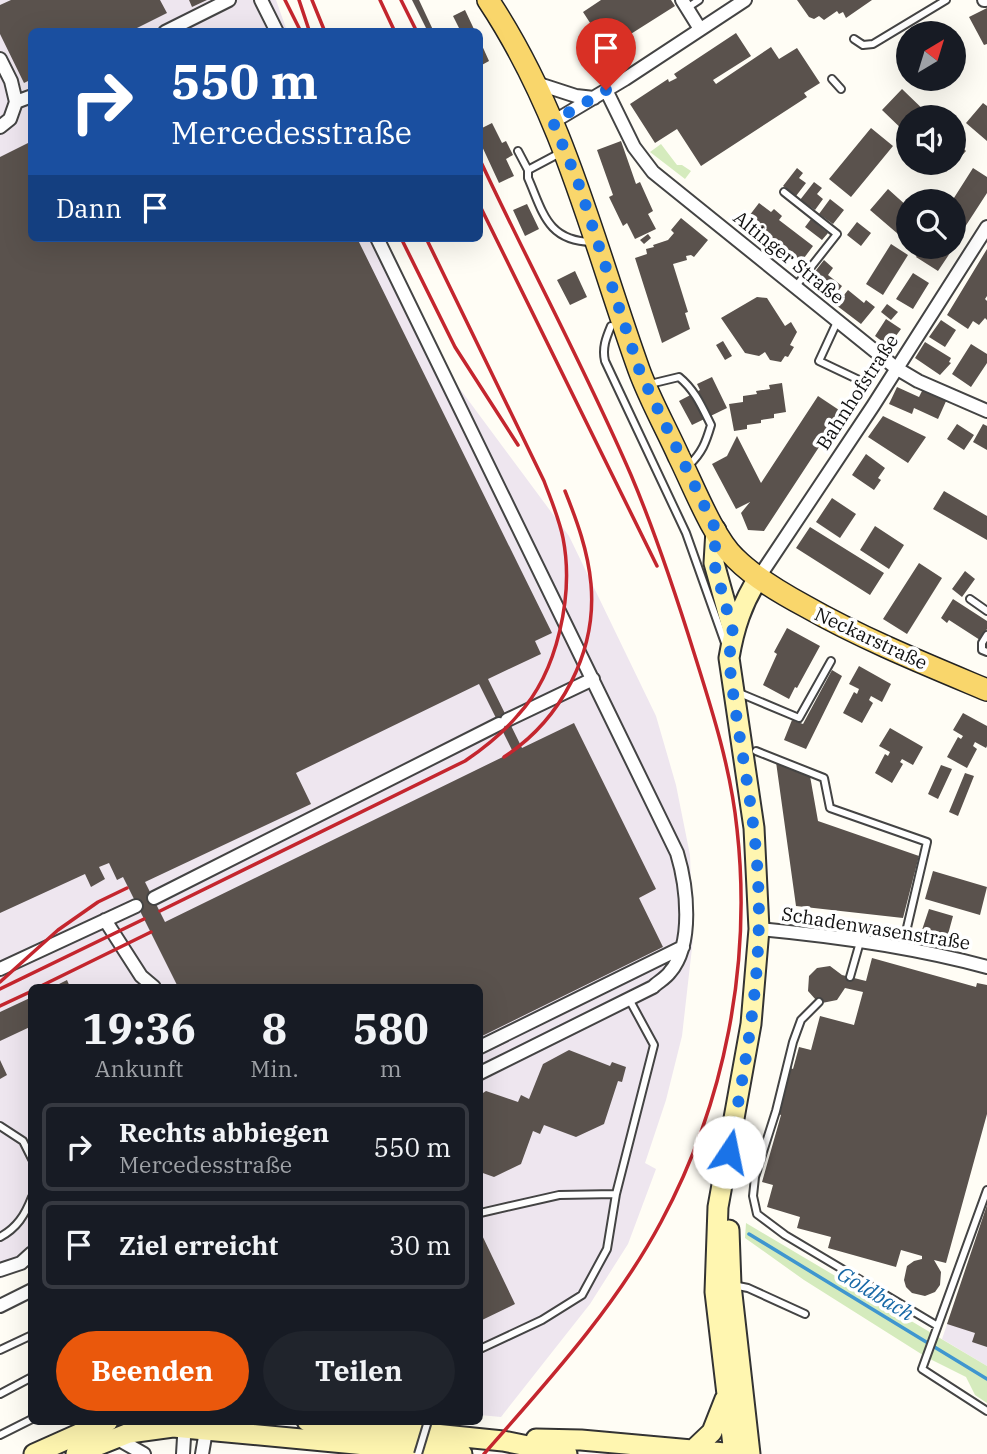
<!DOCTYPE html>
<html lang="de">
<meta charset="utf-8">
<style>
body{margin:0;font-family:"IBM Plex Serif",serif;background:#20242c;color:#f1f3f6;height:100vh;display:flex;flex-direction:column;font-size:26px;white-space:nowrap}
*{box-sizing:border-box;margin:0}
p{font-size:23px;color:#9ea1a6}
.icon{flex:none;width:38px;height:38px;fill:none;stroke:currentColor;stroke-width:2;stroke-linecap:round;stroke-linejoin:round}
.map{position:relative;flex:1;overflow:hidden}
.sheet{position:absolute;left:28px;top:984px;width:455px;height:441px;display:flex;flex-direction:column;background:#171b24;border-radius:10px;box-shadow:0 7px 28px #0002}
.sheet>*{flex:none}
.hud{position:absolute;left:28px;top:28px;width:455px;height:214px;border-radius:10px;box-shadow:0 7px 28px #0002;background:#1a4fa0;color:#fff;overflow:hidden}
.needle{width:46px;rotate:38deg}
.fabs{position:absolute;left:896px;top:21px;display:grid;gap:14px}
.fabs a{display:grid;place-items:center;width:70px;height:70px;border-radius:50%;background:#171b24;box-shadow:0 7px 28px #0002;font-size:35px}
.pin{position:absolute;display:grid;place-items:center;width:60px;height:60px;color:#fff;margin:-72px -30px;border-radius:50% 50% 50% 0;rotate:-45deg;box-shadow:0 0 7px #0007}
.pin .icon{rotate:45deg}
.me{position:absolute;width:77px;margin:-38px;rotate:11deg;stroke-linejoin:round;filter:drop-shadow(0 0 5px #0008)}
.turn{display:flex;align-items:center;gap:24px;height:147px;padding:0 28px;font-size:32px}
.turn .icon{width:91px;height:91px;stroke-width:2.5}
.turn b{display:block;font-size:49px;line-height:60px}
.then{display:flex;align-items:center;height:66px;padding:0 28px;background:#0003;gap:14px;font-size:26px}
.eta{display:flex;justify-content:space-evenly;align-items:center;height:119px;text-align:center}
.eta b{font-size:42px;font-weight:700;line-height:49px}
.cta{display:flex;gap:14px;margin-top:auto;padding:14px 28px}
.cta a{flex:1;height:80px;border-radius:42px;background:#ea580c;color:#fff;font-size:28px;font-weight:700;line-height:80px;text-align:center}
.cta a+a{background:#20242c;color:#f1f3f6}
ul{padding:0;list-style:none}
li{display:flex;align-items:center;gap:21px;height:88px;margin:0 14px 10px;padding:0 14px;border:4px solid #363941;border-radius:10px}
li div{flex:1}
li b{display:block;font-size:26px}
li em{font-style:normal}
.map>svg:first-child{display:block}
.industrial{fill:#eee6ef}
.green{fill:#d5ebbd}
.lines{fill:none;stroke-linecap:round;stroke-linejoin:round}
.stream{stroke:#3f96cf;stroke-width:3.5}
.building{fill:#5a524d;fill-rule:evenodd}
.lane-casing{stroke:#444;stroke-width:10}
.street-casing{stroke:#444;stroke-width:16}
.secondary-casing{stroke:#333;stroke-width:23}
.primary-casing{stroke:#222;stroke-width:24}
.lane{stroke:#fff;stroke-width:6}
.street{stroke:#fff;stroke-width:12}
.secondary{stroke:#fff6b0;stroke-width:19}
.primary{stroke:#f9d66b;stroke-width:21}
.rail{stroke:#c4262e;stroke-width:3.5}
.lane-bridge-casing{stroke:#444;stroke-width:10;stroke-linecap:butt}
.lane-bridge{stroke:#fff;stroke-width:6}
.route{stroke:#1a73e8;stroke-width:12;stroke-dasharray:0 21.6}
.labels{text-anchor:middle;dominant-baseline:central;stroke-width:7;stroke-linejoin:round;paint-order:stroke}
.street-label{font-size:19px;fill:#111;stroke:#fff}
.water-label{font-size:21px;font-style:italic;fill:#1768a6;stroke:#fff}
</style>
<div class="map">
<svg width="987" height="1454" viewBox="0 0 987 1454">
<rect width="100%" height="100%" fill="#fffdf5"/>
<!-- industrial -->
<path class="industrial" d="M0,0H276L287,31L32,32V238H379L440,362L569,536L656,716L676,785L690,855L693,939L682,1036L666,1100L645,1163L656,1169L628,1244L590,1304L501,1417L480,1415V987H32L31,1263L0,1279Z
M987,1208V1366L942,1339Z"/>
<!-- green -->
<path class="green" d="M661,144L677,165H682L691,171L685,179L650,152Z
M746,1223L987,1366V1403L975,1395L966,1377L926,1357L804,1280L745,1238Z"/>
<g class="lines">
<!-- stream -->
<path class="stream" d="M749,1234L987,1379"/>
</g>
<!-- building -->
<path class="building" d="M11,0H160L167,13L129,32H32V79L24,83L0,34V5Z
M189,0H207L192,7Z
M412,0H419L434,32H428Z
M601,0H671L675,6L607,49L583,12Z
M797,0H872L846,18L843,12L839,14L837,11L824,20L819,16L814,19L809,17Z
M987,8V44L984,45L969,17Z
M465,10L473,27L475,32H461L453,16Z
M736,33L751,56L713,80L716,84L771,47L779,59L797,48L820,83L804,93L807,97L701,166L677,129L655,143L630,104L668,79L669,82L677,78L674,74Z
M480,41L489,61L480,66Z
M954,43L964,60L954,66Z
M902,89L931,117H908V135L882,110Z
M983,103L987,106V141L966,123Z
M492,123L502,143L506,141L513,155L506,159L514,176L499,183L480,142V129Z
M871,128L893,146L851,197L829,179Z
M954,139L966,151L946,172L937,163H954Z
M32,141V238H357L552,633L535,641L541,654L488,679L522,748L574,723L656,889L639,898L663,947L480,1037V987H178L123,877L117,880L109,863L99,867L105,879L91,887L85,874L0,913V157ZM479,684L513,752L165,922L145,882L311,804L296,773Z
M621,141L636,184L640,182L653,211L648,214L656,229L635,239L627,223L623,226L609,197L613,195L597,150Z
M797,168L803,173L799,178L806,183L796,196L783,186Z
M973,168L987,177V193L963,230L954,224V201H952Z
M814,182L822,188L817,194L823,199L815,210L800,200Z
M888,189L908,207V237L905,240L870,210Z
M830,199L844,210L833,224L819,214Z
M759,203L771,212L774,209L782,216L779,220L813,246L801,262L746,220Z
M527,204L539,229L525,236L513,210Z
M681,218L708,240L694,257L691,255L686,256L687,260L673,264L688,312L685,313L690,329L662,343L635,258L647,254L646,249L654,247L653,245L668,240L674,233L671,230Z
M811,219L828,233L822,240L805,227Z
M857,222L871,233L861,246L847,235Z
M648,234L651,238L644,244L640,240Z
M891,244L908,255L883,295L866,284Z
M923,247H954L938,271L916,257Z
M987,249V296L985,299L987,301V320L985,318L979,325L973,321L968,329L947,315Z
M824,260L833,268L828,275L842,286L831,301L807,282Z
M575,271L587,297L570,305L557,280Z
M913,273L929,283L913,309L896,299Z
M848,290L864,303L866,300L875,307L861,324L836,305Z
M757,297L767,298L785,326L791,322L797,332L790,345L794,347L788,357L785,356L781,362L770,360L765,352L759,356L745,353L721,318Z
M887,304L898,312L891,320L881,312Z
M886,319L901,329L890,344L887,345L875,336Z
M941,320L956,330L945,347L929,337Z
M723,341L732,356L725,360L716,345Z
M925,342L951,358L949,362L951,363L940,375L915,358Z
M971,344L987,354V363L971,387L952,374Z
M712,377L727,408L692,425L679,401L700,390L697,384Z
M782,383L786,412L774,414V418L761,420V423L747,425V429L734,431L729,404L743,402V396L757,394L756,391L770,389L769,385Z
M897,387L919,397L923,389L947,399L938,419L914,408L912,414L889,404Z
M818,396L842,412L764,531L748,530L741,513L750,502L736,509L712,464L727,456L737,436L761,483Z
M883,416L926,437L908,463L868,437Z
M957,424L974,435L964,450L947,439Z
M983,424L987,426V450L973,442Z
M866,454L885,468L878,478L881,480L874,490L852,475Z
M944,491L987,516V540L933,509Z
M832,498L856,514L840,538L816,522Z
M875,526L904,545L889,569L860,550Z
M810,527L884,573L870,595L796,548Z
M919,563L942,578L907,634L883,619Z
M965,571L975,579L962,597L952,589Z
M953,599L987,621V629L980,640L949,620L947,623L941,618Z
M787,628L820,646L797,688L795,687L789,699L763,685L777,654L774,652Z
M859,666L891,684L882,702L871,696L869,700L873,703L862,723L843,713L854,692L857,694L859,689L849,684Z
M832,670L842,676L806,749L784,740L792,720L803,724Z
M963,713L987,726V746L986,748L975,742L973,746L977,749L967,768L947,757L958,737L961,739L963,736L953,730Z
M890,728L923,747L913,765L902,759L900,762L903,764L892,783L875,773L885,754L888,756L890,752L879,746Z
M776,762L810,776L818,821L919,856L903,918L796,906Z
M941,765L952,769L938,799L928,794Z
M965,773L974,776L958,816L949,812Z
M933,871L987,887L980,915L925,899Z
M929,909L953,916L947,938L922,930Z
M872,958L976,987L977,983L987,985V1114L946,1263L934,1260L941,1272L940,1285L935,1292L925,1296L912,1293L906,1287L904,1280L907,1266L914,1261L922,1259V1256L901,1250L896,1267L828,1248L831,1237L797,1228L800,1217L767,1207L773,1185L762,1182L781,1115L776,1113L788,1067L793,1069L799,1047L811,1050L820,1016L854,1025L863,992L845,988L837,1000L822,1003L816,1000L808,991L809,976L817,968L830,966L842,975L866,981Z
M67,980L70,987H53Z
M32,997V1026L0,1041V1012Z
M569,1050L610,1066L612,1062L626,1067L622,1082L618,1081L604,1124L576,1137L544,1125L540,1134L533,1131L521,1164L494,1177L480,1172V1095L486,1091L518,1102L521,1095L529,1099L543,1064Z
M0,1060L7,1075L0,1079Z
M987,1205V1347L972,1342L975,1333L947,1324Z
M480,1231L515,1304L480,1321Z"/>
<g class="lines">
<defs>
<path id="lane" d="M687,8L699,0
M854,39L863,45L873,44L946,0
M832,79L841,89
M518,151L528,170
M560,153L528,170V178C543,212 547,241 592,242
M784,192L837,234L796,286
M837,322L819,361L859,380
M611,326C606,338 602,348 605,361L686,533L725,643
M650,384L679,377C695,390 702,407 711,425C706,442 702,453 689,465
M970,599L987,611
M987,635L982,643V650L987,652
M737,692L799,718L831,661
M756,751L824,778L830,808L927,842L902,949
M850,977L860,942
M819,1002L801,1020L793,1042L776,1111L755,1177L753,1196L757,1214L785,1235L936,1325
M0,1126L23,1141L32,1159
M987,1190L922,1369L987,1411
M480,1213L559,1195L616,1194L654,1045L629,999
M0,1237C17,1228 25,1215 32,1197
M733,1285L748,1288L805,1314
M480,1349L542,1320L582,1295L607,1249L616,1194
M0,1350L32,1335
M0,1394L32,1377
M0,1435L32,1419"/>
<path id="street" d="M261,0L277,32
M682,0L700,29
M984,0H985
M165,32L229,0
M0,59L11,81L16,102
M536,83L576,96L594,98
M606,90L634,147L653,172L896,368L918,381L987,411
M553,122L625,79L745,0
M0,127L10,119L16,102L32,96
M377,238L677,853C687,886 694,944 670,972C666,978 658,982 653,987L480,1073
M759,577L873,406L987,227
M507,720L593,679
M154,898L499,724
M105,920L141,976L154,987
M759,929C835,936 913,947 987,967
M0,969L136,906
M480,1047L683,947
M0,1270L21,1263L32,1253
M0,1306L32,1290
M116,1438L144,1454
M183,1454L185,1421
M202,1454L207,1425"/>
<path id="secondary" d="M716,530L714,563L733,631
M729,1230L731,1285L750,1454
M307,1421L503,1441L567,1454
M536,1439L581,1440L736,1454
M692,1451L712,1432L725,1399
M34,1454L108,1421
M76,1454L129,1433L173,1427L462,1454
M734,1454L715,1292L718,1207L751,1024L759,929L754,828L729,658C734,628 742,603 759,577"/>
<path id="primary" d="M488,0C565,116 593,242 639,370C650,400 666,428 679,457C693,485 713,537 735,558C755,578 781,593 805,606C863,639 925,664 987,690"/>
</defs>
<!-- lane casing -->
<use href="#lane" class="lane-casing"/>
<!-- street casing -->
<use href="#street" class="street-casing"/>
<!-- secondary casing -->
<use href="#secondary" class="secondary-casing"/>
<!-- primary casing -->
<use href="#primary" class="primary-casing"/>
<!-- lane -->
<use href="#lane" class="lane"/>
<!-- street -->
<use href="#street" class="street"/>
<!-- secondary -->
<use href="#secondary" class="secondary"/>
<!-- primary -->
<use href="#primary" class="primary"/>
<!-- rail -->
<path class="rail" d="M285,0L301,32
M299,0L309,30
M312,0L325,32
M380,0L395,32
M401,0L417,32
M480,160C529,265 585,368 631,475C656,534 676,595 695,656C713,713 731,770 737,829C752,963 725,1103 661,1222C615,1308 548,1381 484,1454
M480,206L657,566
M401,238L455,347L518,445
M504,757C561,720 597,652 591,584C588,551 577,521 565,491
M160,911L465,761C484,748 503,733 518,715C558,672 574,594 563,538C559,518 551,500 544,481L426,238
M0,982L58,930L98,902L127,888
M39,987L151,932
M0,989L144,919
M0,1006L32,991"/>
<defs>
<path id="lane-bridge" d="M418,1454L428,1421"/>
</defs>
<!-- lane-bridge casing -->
<use href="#lane-bridge" class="lane-bridge-casing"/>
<!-- lane-bridge -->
<use href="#lane-bridge" class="lane-bridge"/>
</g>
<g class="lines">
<!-- route -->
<path class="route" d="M606,90L553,122L578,182L640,372L716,530L714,563L733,632L729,658C736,733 755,806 758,881C763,972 746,1062 729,1152"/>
</g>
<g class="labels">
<!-- street labels -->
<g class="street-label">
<text transform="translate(789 257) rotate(39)">Altinger Straße</text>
<text transform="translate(857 392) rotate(-57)">Bahnhofstraße</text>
<text transform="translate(871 638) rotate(25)">Neckarstraße</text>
<text transform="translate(876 928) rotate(9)">Schadenwasenstraße</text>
</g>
<!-- water labels -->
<g class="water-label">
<text transform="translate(876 1293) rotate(31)">Goldbach</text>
</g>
</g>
</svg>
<div class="fabs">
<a><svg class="needle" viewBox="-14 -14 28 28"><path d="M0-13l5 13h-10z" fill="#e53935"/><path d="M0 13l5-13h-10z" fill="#9ea1a6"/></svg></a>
<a><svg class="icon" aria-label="sound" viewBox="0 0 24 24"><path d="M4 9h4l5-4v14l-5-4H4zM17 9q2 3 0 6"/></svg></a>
<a><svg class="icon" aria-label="search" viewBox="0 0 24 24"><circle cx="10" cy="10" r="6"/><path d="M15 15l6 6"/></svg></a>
</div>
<div class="pin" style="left:606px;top:90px;background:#d93025"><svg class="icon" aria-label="arrive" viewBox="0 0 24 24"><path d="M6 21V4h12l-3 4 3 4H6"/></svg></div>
<svg class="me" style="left:729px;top:1152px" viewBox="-20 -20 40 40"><circle r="19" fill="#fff"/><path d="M0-13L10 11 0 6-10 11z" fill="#1a73e8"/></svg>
<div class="hud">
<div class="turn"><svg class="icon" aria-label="right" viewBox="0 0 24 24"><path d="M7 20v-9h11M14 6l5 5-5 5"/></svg><div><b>550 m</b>Mercedesstraße</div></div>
<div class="then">Dann<svg class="icon" aria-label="arrive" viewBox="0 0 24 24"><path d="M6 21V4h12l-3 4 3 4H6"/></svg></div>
</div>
<section class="sheet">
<div class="eta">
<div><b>19:36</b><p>Ankunft</p></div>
<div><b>8</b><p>Min.</p></div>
<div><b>580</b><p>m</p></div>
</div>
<ul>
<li><svg class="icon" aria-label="right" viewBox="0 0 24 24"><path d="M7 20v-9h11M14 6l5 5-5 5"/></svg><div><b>Rechts abbiegen</b><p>Mercedesstraße</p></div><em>550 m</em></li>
<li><svg class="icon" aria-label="arrive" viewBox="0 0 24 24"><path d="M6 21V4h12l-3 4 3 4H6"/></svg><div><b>Ziel erreicht</b></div><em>30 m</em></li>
</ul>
<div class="cta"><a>Beenden</a><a>Teilen</a></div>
</section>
</div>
